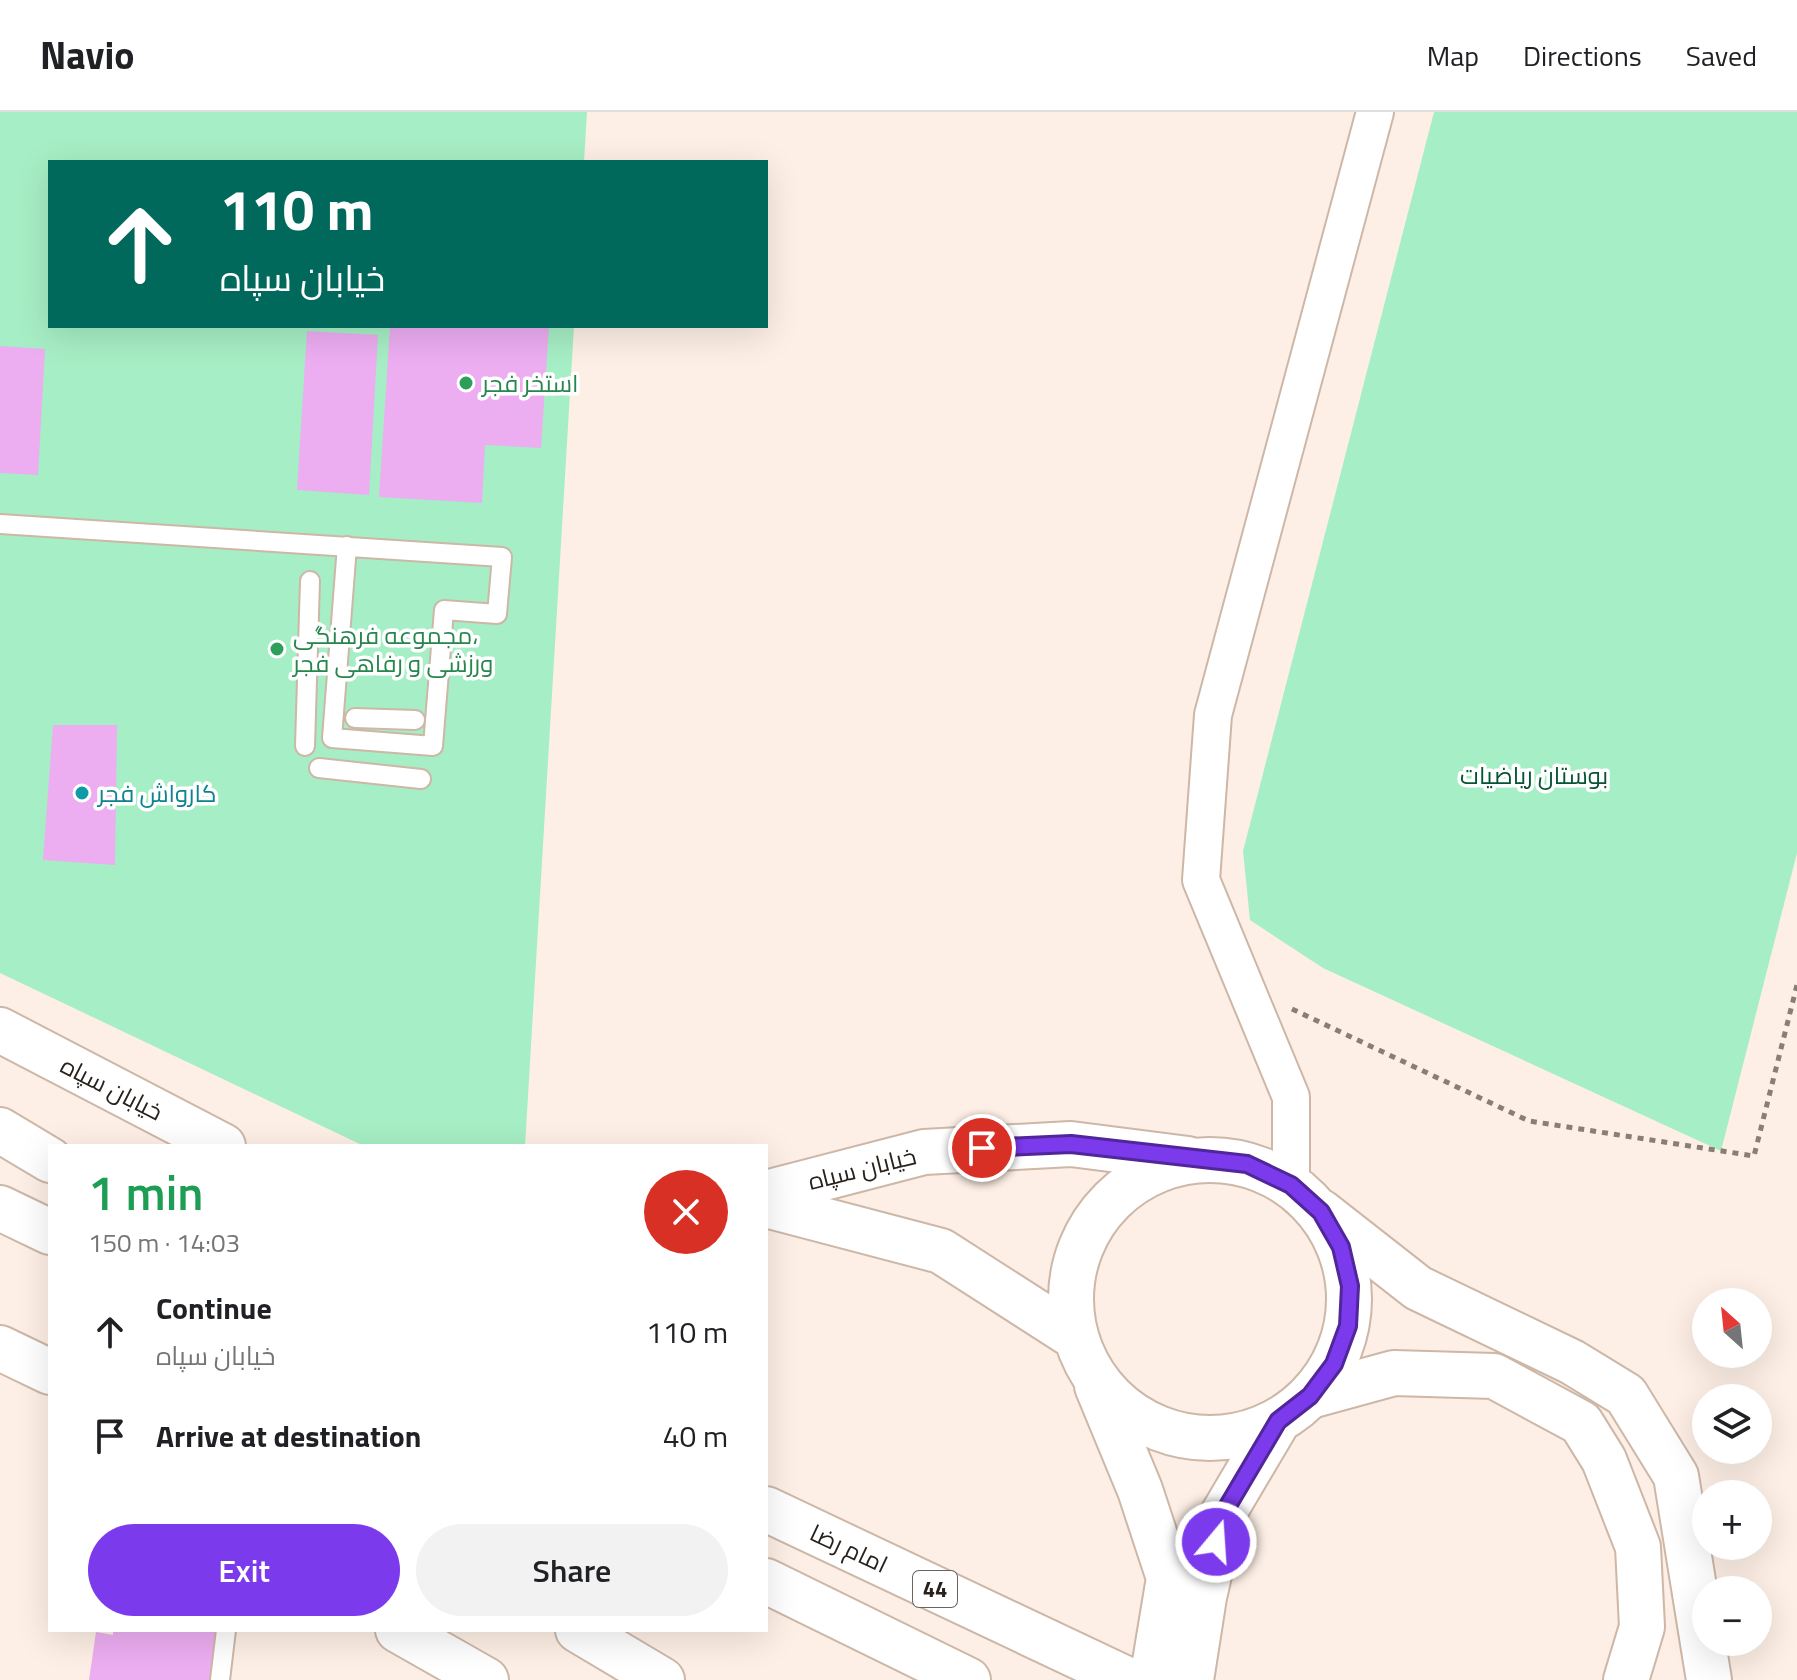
<!DOCTYPE html>
<meta charset="utf-8">
<style>
body{margin:0;font-family:"Titillium Web",Cairo,sans-serif;background:#f2f2f2;color:#202124;height:100vh;display:flex;flex-direction:column;font-size:30px;white-space:nowrap}
*{box-sizing:border-box;margin:0}
p{font-size:26px;color:#757577}
.icon{flex:none;width:44px;height:44px;fill:none;stroke:currentColor;stroke-width:2;stroke-linecap:round;stroke-linejoin:round}
.map{position:relative;flex:1;overflow:hidden}
.side{position:absolute;left:48px;top:1032px;width:720px;height:488px;display:flex;flex-direction:column;background:#fff;border-radius:0px;box-shadow:0 8px 32px #0002}
.side>*{flex:none}
.guide{position:absolute;left:48px;top:48px;width:720px;height:168px;border-radius:0px;box-shadow:0 8px 32px #0002;background:#00695c;color:#fff;overflow:hidden}
.needle{width:52px;rotate:333deg}
.controls{position:absolute;left:1692px;top:1176px;display:grid;gap:16px}
.controls a{display:grid;place-items:center;width:80px;height:80px;border-radius:50%;background:#fff;box-shadow:0 8px 32px #0002;font-size:40px}
.pin{position:absolute;display:grid;place-items:center;width:68px;height:68px;color:#fff;margin:-34px;border:4px solid #fff;border-radius:50%;box-shadow:0 2px 8px #0007}
.me{position:absolute;width:88px;margin:-44px;rotate:18deg;stroke-linejoin:round;filter:drop-shadow(0 0 6px #0008)}
.turn{display:flex;align-items:center;gap:28px;height:168px;padding:0 40px;font-size:36px}
.turn .icon{width:104px;height:104px;stroke-width:2.5}
.turn b{display:block;font-size:56px;line-height:68px}
.round{display:grid;place-items:center;flex:none;width:84px;height:84px;border-radius:42px;background:#f2f2f2}
.summary{display:flex;align-items:center;justify-content:space-between;height:136px;padding:0 40px}
h1{font-size:48px;font-weight:600;line-height:60px;color:#1e9e55}
.action{display:flex;gap:16px;margin-top:auto;padding:16px 40px}
.action a{flex:1;height:92px;border-radius:48px;background:#7c3aed;color:#fff;font-size:32px;font-weight:600;line-height:92px;text-align:center}
.action a+a{background:#f2f2f2;color:#202124}
ul{padding:0;list-style:none}
li{display:flex;align-items:center;gap:24px;height:104px;padding:0 40px}
li div{flex:1}
li b{display:block;font-size:30px}
li em{font-style:normal}
header{display:flex;align-items:center;gap:48px;box-sizing:border-box;height:112px;padding:0 40px;background:#fff;border-bottom:2px solid #e0e0e0}
header strong{font-size:38px}
nav{display:flex;gap:44px;margin-inline-start:auto;font-size:28px}
.map>svg:first-child{display:block}
.green{fill:#a6eec5}
.building{fill:#ecadf1}
.lines{fill:none;stroke-linecap:round;stroke-linejoin:round}
.service-casing{stroke:#cdb7a7;stroke-width:22}
.minor-casing{stroke:#cdb7a7;stroke-width:40}
.secondary-casing{stroke:#cdb7a7;stroke-width:48}
.trunk-casing{stroke:#cdb7a7;stroke-width:48}
.path{stroke:#897e76;stroke-width:5;stroke-dasharray:6 6;stroke-linecap:butt}
.service{stroke:#fff;stroke-width:18}
.minor{stroke:#fff;stroke-width:36}
.secondary{stroke:#fff;stroke-width:44}
.trunk{stroke:#fff;stroke-width:44}
.route-casing{stroke:#51269a;stroke-width:20}
.route{stroke:#7c3aed;stroke-width:14}
.leisure-dot{fill:#2e9e5b;stroke:#fff;stroke-width:3}
.culture-dot{fill:#0f9aa8;stroke:#fff;stroke-width:3}
.labels{text-anchor:middle;dominant-baseline:central;stroke-width:7;stroke-linejoin:round;paint-order:stroke}
.shield{fill:#fff;stroke:#69645f;stroke-width:2}
.shield-label{font-size:22px;font-weight:bold;fill:#29211b}
.leisure-label{font-size:24px;fill:#27864d;stroke:#fff;text-anchor:start}
.park-label{font-size:24px;fill:#075435;stroke:#fff}
.culture-label{font-size:24px;fill:#0d838f;stroke:#fff;text-anchor:start}
.street-label{font-size:24px;fill:#29211b;stroke:#fff}
</style>
<header>
<strong>Navio</strong>
<nav><a>Map</a><a>Directions</a><a>Saved</a></nav>
</header>
<div class="map">
<svg width="1797" height="1568" viewBox="0 0 1797 1568">
<rect width="100%" height="100%" fill="#fdefe5"/>
<!-- green -->
<path class="green" d="M0,0H587L584,50H50V214H574L525,1034H364L0,861Z
M1434,0H1797V741L1721,1039L1323,856L1250,808L1243,739Z"/>
<!-- building -->
<path class="building" d="M390,214H549L541,336L485,333L482,391L379,385Z
M307,219L378,223L369,383L297,378Z
M0,234L45,237L38,363L0,361Z
M53,613H117L115,753L43,748Z
M113,1518H218L211,1568H89L96,1520L113,1523Z"/>
<g class="lines">
<defs>
<path id="service" d="M0,412L502,445L497,502L444,498L433,634L332,626L347,434
M355,606L415,608
M305,634L310,469
M319,656L421,667
M220,1568L226,1518"/>
<path id="minor" d="M1291,1073V985L1201,768L1213,603L1375,0"/>
<path id="secondary" d="M0,918L223,1034
M1071 1187a139 139 0 1 1 278 0a139 139 0 1 1-278 0Z
M766,1081L924,1040L1071,1032L1188,1047
M766,1093L941,1139L1075,1225
M0,1236L50,1260
M1097,1274L1140,1378L1169,1466L1152,1568
M398,1518L486,1568
M578,1518L662,1568
M1191,1568L1204,1485L1223,1402L1278,1309"/>
<path id="trunk" d="M0,1018L50,1048
M0,1096L50,1120
M1321,1100L1418,1176L1572,1250L1626,1283L1676,1364L1709,1568
M1310,1284L1394,1261L1494,1264L1581,1311L1604,1348L1638,1435L1642,1515L1626,1568
M766,1397L1128,1568
M766,1469L968,1568"/>
</defs>
<!-- service casing -->
<use href="#service" class="service-casing"/>
<!-- minor casing -->
<use href="#minor" class="minor-casing"/>
<!-- secondary casing -->
<use href="#secondary" class="secondary-casing"/>
<!-- trunk casing -->
<use href="#trunk" class="trunk-casing"/>
<!-- path -->
<path class="path" d="M1292,897L1529,1009L1754,1044L1797,873"/>
<!-- service -->
<use href="#service" class="service"/>
<!-- minor -->
<use href="#minor" class="minor"/>
<!-- secondary -->
<use href="#secondary" class="secondary"/>
<!-- trunk -->
<use href="#trunk" class="trunk"/>
</g>
<g class="lines">
<defs>
<path id="route" d="M982,1036L1071,1032L1247,1052L1291,1073L1321,1100L1341,1135L1350,1174L1348,1214L1334,1252L1310,1284L1278,1309L1223,1402L1216,1430"/>
</defs>
<!-- route casing -->
<use href="#route" class="route-casing"/>
<!-- route -->
<use href="#route" class="route"/>
</g>
<!-- markers -->
<g class="leisure-dot">
<circle cx="466" cy="271" r="8"/>
<circle cx="277" cy="537" r="8"/>
</g>
<circle class="culture-dot" cx="82" cy="681" r="8"/>
<g class="labels">
<!-- shield labels -->
<rect class="shield" x="913" y="1459" width="44" height="36" rx="6"/>
<g class="shield-label">
<text x="935" y="1477">44</text>
</g>
<!-- leisure labels -->
<g class="leisure-label">
<text x="482" y="271">استخر فجر</text>
<text x="293" y="523">مجموعه فرهنگی،<tspan x="293" dy="28">ورزشی و رفاهی فجر</tspan></text>
</g>
<!-- park labels -->
<g class="park-label">
<text x="1534" y="663">بوستان ریاضیات</text>
</g>
<!-- culture labels -->
<g class="culture-label">
<text x="98" y="681">کارواش فجر</text>
</g>
<!-- street labels -->
<g class="street-label">
<text transform="translate(112 976) rotate(27)">خیابان سپاه</text>
<text transform="translate(862 1056) rotate(-14)">خیابان سپاه</text>
<text transform="translate(849 1436) rotate(25)">امام رضا</text>
</g>
</g>
</svg>
<div class="controls">
<a><svg class="needle" viewBox="-14 -14 28 28"><path d="M0-13l5 13h-10z" fill="#e53935"/><path d="M0 13l5-13h-10z" fill="#757577"/></svg></a>
<a><svg class="icon" aria-label="layers" viewBox="0 0 24 24"><path d="M12 4l9 5-9 5-9-5zM3 14l9 5 9-5"/></svg></a>
<a>+</a>
<a>−</a>
</div>
<div class="pin" style="left:982px;top:1036px;background:#d93025"><svg class="icon" aria-label="arrive" viewBox="0 0 24 24"><path d="M6 21V4h12l-3 4 3 4H6"/></svg></div>
<svg class="me" style="left:1216px;top:1430px" viewBox="-20 -20 40 40"><circle r="17" fill="#7c3aed" stroke="#fff" stroke-width="3"/><path d="M0-11L8 9 0 5-8 9z" fill="#fff"/></svg>
<div class="guide">
<div class="turn"><svg class="icon" aria-label="ahead" viewBox="0 0 24 24"><path d="M12 20V5M6 11l6-6 6 6"/></svg><div><b>110 m</b>خیابان سپاه</div></div>
</div>
<section class="side">
<div class="summary"><div><h1>1 min</h1><p>150 m · 14:03</p></div><a class="round" style="background:#d93025;color:#fff"><svg class="icon" aria-label="close" viewBox="0 0 24 24"><path d="M6 6l12 12M18 6L6 18"/></svg></a></div>
<ul>
<li><svg class="icon" aria-label="ahead" viewBox="0 0 24 24"><path d="M12 20V5M6 11l6-6 6 6"/></svg><div><b>Continue</b><p>خیابان سپاه</p></div><em>110 m</em></li>
<li><svg class="icon" aria-label="arrive" viewBox="0 0 24 24"><path d="M6 21V4h12l-3 4 3 4H6"/></svg><div><b>Arrive at destination</b></div><em>40 m</em></li>
</ul>
<div class="action"><a>Exit</a><a>Share</a></div>
</section>
</div>
